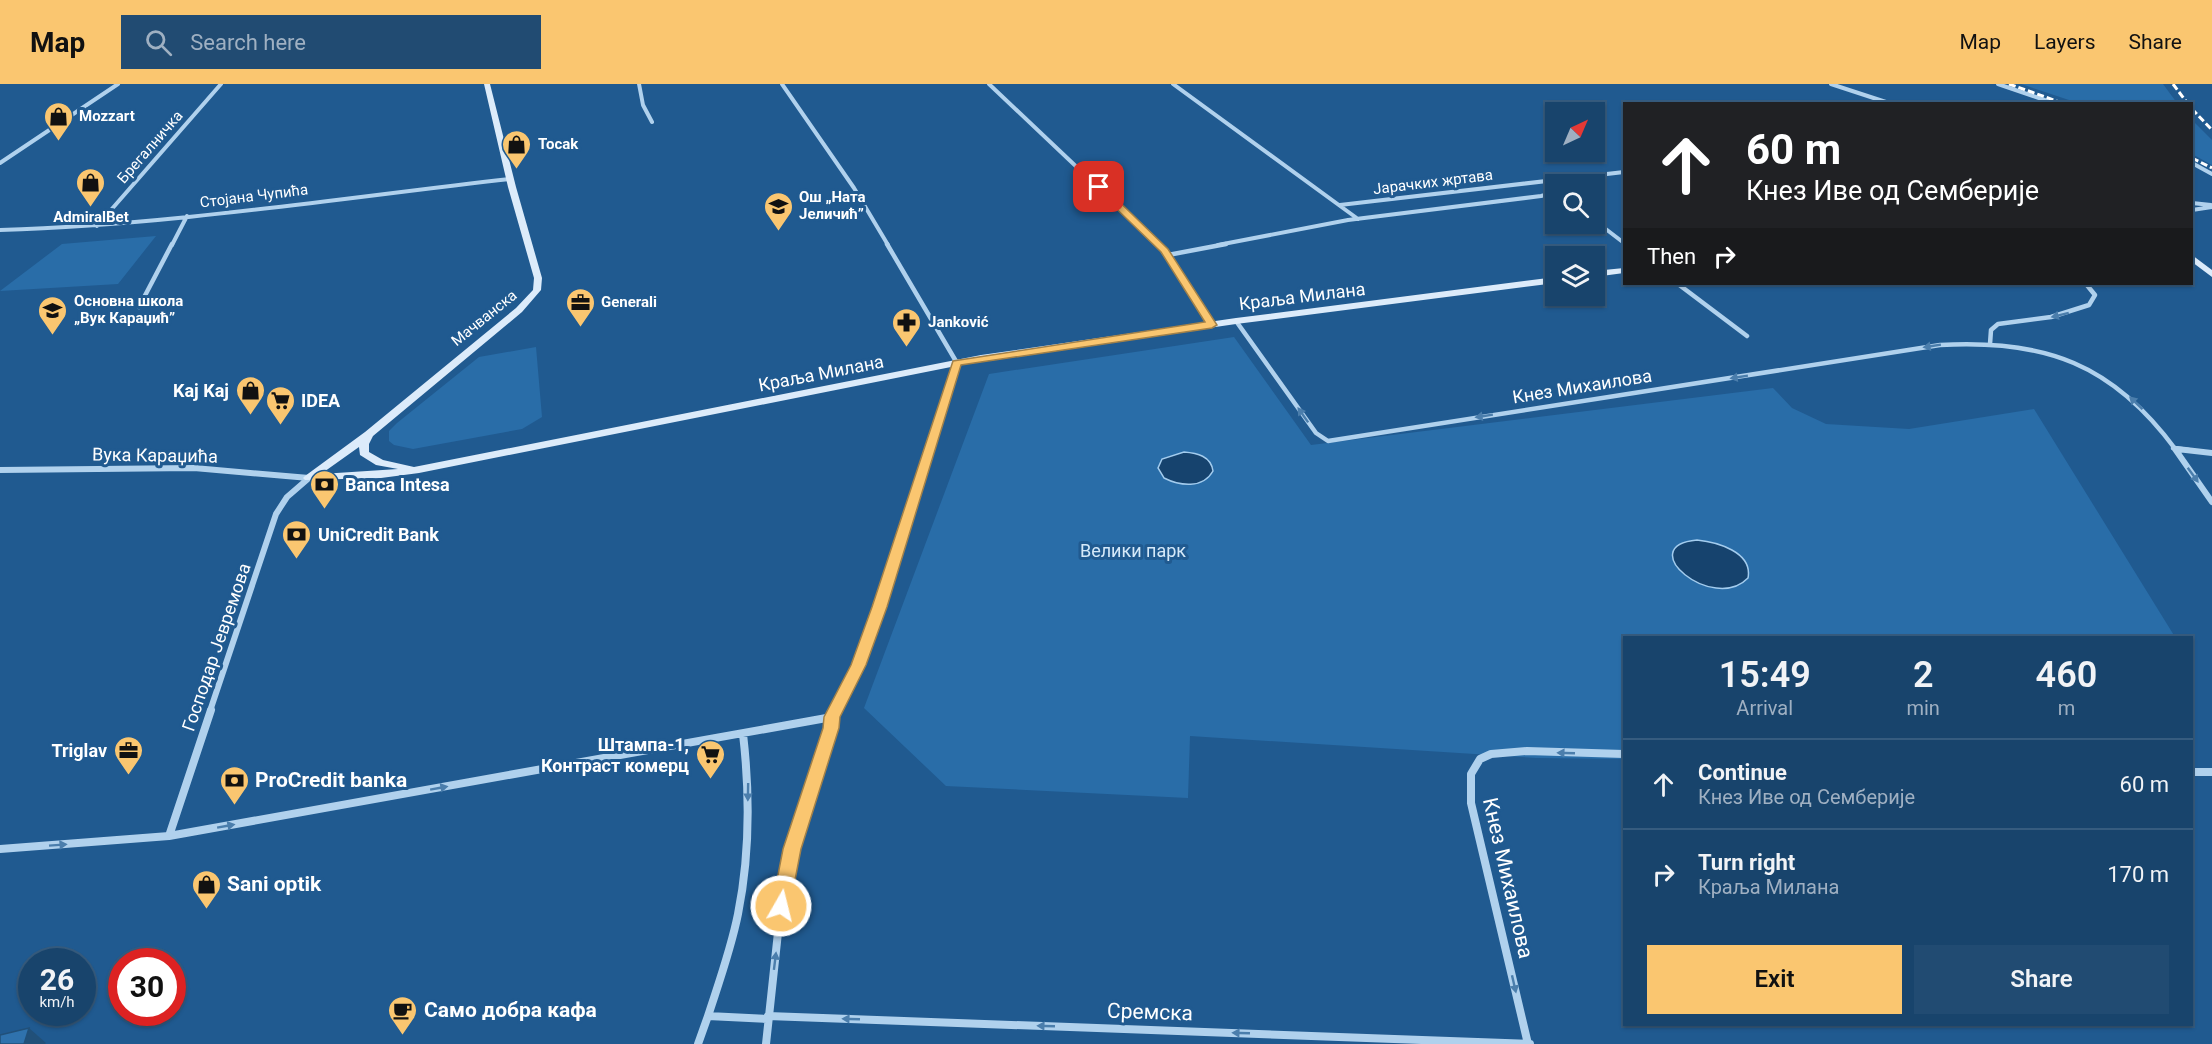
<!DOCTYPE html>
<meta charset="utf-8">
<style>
body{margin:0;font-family:Roboto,sans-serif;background:#214b72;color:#f1f3f6;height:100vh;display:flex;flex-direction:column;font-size:22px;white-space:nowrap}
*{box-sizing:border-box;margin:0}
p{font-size:20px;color:#9fb0c2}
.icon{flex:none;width:33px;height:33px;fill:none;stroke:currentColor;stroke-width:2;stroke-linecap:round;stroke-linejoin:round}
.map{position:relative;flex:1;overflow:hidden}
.drawer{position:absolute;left:1623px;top:552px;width:570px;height:390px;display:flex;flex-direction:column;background:#18446c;border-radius:0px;box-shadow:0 2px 4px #0004,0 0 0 2px #365c7f}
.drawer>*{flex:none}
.top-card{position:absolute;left:1623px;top:18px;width:570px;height:183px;border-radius:0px;box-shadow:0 2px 4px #0004,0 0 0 2px #365c7f;background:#202124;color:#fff;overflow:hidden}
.needle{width:39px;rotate:44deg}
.controls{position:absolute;left:1545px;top:18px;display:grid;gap:12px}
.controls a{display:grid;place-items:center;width:60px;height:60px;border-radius:0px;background:#18446c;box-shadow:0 2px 4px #0004,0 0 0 2px #365c7f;font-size:30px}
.speed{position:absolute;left:18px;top:864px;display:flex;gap:12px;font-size:30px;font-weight:700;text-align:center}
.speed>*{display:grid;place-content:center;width:78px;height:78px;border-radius:50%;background:#18446c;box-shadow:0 2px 4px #0004,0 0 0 2px #365c7f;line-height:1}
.speed small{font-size:15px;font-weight:400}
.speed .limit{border:9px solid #d22;background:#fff;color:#111}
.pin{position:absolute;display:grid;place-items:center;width:51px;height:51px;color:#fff;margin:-26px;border-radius:12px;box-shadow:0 3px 9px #0006}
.me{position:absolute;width:66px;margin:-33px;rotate:8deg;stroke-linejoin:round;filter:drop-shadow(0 0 4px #0008)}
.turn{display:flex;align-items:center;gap:21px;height:126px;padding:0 24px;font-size:27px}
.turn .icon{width:78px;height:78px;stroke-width:2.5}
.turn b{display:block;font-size:42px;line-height:51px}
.then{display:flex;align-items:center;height:57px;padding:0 24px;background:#0003;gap:12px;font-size:22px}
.eta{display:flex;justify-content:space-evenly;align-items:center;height:102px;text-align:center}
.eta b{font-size:36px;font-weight:600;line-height:42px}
.action{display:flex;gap:12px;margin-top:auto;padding:12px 24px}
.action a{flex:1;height:69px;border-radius:0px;background:#fac670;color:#111;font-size:24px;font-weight:600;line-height:69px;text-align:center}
.action a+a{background:#214b72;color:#f1f3f6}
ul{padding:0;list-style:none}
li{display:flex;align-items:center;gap:18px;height:90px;padding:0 24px;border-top:2px solid #365c7f}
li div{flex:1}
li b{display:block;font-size:22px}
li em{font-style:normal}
header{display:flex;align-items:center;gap:36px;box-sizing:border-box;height:84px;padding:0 30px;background:#fac670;color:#111}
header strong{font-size:28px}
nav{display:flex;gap:33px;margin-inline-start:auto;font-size:21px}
.search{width:420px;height:54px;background:#214b72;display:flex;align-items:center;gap:15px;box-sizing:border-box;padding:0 21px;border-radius:0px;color:#9fb0c2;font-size:22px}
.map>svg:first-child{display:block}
.green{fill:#296da8}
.water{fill:#16436e;stroke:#a3ccee;stroke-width:1.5}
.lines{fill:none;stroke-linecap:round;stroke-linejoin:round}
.street-far3{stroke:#b0d1ed;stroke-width:4}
.street-far2{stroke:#b0d1ed;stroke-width:4.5}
.street-far1{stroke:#b0d1ed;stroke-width:6}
.street{stroke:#b0d1ed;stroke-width:8}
.secondary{fill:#dcebfa;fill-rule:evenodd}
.rail{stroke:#fff;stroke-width:3;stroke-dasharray:7 3;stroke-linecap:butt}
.shaded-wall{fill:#215079}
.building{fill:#2f72ad;stroke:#215079;stroke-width:1.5}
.oneway{fill:#4b7eac}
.route{fill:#fac670;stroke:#a28149;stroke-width:1.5}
.labels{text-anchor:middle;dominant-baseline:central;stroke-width:6;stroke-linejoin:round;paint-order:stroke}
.far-poi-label{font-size:15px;font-weight:bold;fill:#fff;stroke:#205a90;text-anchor:start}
.far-street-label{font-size:15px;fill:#fff;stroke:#205a90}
.street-label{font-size:18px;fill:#fff;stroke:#205a90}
.poi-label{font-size:18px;font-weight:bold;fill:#fff;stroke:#205a90;text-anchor:end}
.park-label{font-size:18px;fill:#d5e9f9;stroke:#205a90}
.near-poi-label{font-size:21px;font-weight:bold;fill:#fff;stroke:#205a90;text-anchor:start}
.near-street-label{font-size:21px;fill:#fff;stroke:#205a90}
</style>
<header>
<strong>Map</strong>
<div class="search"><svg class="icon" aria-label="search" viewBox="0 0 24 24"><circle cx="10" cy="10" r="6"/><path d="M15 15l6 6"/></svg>Search here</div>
<nav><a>Map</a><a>Layers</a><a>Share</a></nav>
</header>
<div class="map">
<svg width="2212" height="960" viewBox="0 0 2212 960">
<rect width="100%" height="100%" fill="#205a90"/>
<!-- green -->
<path class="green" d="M2021,0H2163L2177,19H2078Z
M2192,36L2212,56V81L2192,70Z
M156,152L118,200L0,207L62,160Z
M1234,253L1311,361L1773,304L1792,324L1826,340L1909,345L2034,325L2175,553L1624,554V675L1536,674L1190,652L1188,714L946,702L864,624L989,290Z
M536,263L542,333L522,345L413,365L394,361L389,357V347L397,339L479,273Z"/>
<!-- water -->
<path class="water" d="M1184,368C1197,369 1211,372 1213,387C1203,405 1180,402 1164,394L1158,384L1162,375Z
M1697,456C1717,458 1753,468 1748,494C1713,530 1632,462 1697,456Z"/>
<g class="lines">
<!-- street-far3 -->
<path class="street-far3" d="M639,0L643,21L652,38
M782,0L854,104L888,161
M989,0L1159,161
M1173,0L1358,135
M1831,0L1892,20
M1998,0L2056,20
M0,79L118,0
M2192,79L2212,90
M2192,119L2211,121
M1340,121L1624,88
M2192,126L2212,123
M1594,136L1624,159
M97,142L221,0
M0,146C170,141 341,114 510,95
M172,161L187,132
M1218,161L1348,136L1541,112L1553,109L1556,104"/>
<!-- street-far2 -->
<path class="street-far2" d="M887,160L957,279L930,366
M1158,160L1212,241
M1168,171L1226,160
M1678,200L1747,252
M139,223L172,160
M1236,237L1316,349L1328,357L1940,261C2045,255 2113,280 2176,366
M1990,260L1991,246L1998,240L2051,233L2089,221L2095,211L2086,200
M2173,364L2189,366"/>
<!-- street-far1 -->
<path class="street-far1" d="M2175,365L2212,418
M2177,365L2212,369
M0,386L194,384L309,394
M210,627L276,430L287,413L309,394
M835,627L859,581L893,484L930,365"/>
<!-- street -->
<path class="street" d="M2192,688H2212
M169,752L211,626
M0,765L169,752L832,633
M708,932C719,898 731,865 738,830C750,770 750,710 743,650
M768,932L1530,960
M698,960L708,932L767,935
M766,960L783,802L792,765L836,626
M1528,960L1471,719V690L1480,675L1491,670L1527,667L1624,670"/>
<!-- secondary -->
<path class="secondary" d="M484,0H490L516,103L542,194L541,206L522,228L373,352L369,360V368L383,376L414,383L981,271L1236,234L1556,193V199L1236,240L981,277L419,389L381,394L305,396L303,394L305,392L365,348L516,224L533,206L534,194L508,103ZM359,363L360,371L376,381L398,385L321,390Z
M2192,171L2212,186V193L2192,178Z
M1624,184V189L1594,193V187Z"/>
<!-- rail -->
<path class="rail" d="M2009,0L2065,20
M2173,0L2188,20
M2192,25L2212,46
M2192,74L2212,84"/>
</g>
<!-- shaded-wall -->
<path class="shaded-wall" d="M29,944L46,959L45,960H24Z"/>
<!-- building -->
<path class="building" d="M29,944L24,960H0V951Z"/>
<!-- one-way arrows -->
<defs><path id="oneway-solid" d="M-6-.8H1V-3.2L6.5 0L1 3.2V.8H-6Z" transform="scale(1.5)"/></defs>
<g class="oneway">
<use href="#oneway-solid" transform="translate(2060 231) rotate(166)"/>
<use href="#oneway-solid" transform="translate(1932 262) rotate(171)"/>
<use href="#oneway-solid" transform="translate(1739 293) rotate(171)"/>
<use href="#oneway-solid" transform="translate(2136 319) rotate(-136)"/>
<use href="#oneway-solid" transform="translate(1303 331) rotate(-125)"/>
<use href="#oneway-solid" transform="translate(1484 332) rotate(171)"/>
<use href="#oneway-solid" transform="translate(2193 391) rotate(54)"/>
<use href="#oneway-solid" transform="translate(1566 669) rotate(-178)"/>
<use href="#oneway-solid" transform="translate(439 704) rotate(-10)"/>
<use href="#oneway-solid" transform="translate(748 708) rotate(91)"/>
<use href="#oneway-solid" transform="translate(226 742) rotate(-10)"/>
<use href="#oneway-solid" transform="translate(58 761) rotate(-4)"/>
<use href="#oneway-solid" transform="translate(775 877) rotate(-83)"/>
<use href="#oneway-solid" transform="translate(1514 900) rotate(77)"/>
<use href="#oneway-solid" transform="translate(851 935) rotate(-178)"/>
<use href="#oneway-solid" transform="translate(1046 942) rotate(-178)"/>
<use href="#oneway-solid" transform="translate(1241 949) rotate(-178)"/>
</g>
<!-- route -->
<path class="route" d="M1096,101H1102L1168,165L1217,241L1212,244L961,281L887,523L866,581L840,633L839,644L801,765L790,822L788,827L781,830L775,827L772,822L783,765L823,644L824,633L851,581L872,523L953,277L1205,238L1161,168L1096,105Z"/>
<!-- icons -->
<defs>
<symbol id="shop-pin" viewBox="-11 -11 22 30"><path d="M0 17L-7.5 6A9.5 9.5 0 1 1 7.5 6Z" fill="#fac670" stroke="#205a90"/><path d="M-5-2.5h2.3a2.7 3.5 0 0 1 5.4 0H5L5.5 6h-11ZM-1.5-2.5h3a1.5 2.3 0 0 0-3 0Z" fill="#111"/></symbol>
<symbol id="school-pin" viewBox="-11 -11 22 30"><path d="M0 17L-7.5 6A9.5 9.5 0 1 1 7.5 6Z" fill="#fac670" stroke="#205a90"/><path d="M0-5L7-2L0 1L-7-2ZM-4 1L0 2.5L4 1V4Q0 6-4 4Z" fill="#111"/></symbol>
<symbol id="office-pin" viewBox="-11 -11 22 30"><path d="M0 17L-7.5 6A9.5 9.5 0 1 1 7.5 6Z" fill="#fac670" stroke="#205a90"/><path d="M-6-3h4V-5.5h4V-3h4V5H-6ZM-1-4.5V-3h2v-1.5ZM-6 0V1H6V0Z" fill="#111"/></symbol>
<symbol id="pharmacy-pin" viewBox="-11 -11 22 30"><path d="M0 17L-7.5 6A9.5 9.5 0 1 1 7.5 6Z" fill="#fac670" stroke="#205a90"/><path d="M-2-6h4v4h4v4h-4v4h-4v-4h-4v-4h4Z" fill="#111"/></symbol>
<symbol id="supermarket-pin" viewBox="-11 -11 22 30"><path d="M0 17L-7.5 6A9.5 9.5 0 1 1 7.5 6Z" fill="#fac670" stroke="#205a90"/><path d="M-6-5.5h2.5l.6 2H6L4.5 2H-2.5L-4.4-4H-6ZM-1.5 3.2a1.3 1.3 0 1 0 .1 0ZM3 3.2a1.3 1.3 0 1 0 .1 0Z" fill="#111"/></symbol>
<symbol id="bank-pin" viewBox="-11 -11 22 30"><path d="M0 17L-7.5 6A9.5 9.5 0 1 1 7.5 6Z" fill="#fac670" stroke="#205a90"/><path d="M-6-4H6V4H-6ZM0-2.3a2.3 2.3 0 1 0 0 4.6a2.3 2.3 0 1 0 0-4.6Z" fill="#111"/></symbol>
<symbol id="cafe-pin" viewBox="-11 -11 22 30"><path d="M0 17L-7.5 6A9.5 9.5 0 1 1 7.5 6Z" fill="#fac670" stroke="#205a90"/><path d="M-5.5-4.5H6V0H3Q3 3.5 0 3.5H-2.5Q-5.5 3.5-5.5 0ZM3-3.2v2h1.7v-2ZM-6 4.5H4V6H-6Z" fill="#111"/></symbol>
</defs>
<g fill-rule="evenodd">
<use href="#shop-pin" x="42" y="16" width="33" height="45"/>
<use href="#shop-pin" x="500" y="44" width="33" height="45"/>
<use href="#shop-pin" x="74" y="82" width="33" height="45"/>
<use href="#school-pin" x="762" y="106" width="33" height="45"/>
<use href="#office-pin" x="564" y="202" width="33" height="45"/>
<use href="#school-pin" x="36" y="210" width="33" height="45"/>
<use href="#pharmacy-pin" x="890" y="222" width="33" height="45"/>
<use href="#shop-pin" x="234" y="290" width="33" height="45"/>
<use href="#supermarket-pin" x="264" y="300" width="33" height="45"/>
<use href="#bank-pin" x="308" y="384" width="33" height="45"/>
<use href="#bank-pin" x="280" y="434" width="33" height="45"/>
<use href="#office-pin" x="112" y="650" width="33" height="45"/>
<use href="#supermarket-pin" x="694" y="654" width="33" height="45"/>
<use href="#bank-pin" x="218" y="680" width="33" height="45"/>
<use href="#shop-pin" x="190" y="784" width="33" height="45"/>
<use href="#cafe-pin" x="386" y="910" width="33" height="45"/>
</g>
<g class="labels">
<!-- far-poi labels -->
<g class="far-poi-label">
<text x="79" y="32">Mozzart</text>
<text x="538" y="60">Tocak</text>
<text x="799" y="113">Ош „Ната<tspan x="799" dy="17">Јеличић”</tspan></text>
<text x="91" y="133" text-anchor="middle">AdmiralBet</text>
<text x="74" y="217">Основна школа<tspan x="74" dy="17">„Вук Караџић”</tspan></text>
<text x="601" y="218">Generali</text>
<text x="928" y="238">Janković</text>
</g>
<!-- far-street labels -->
<g class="far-street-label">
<text transform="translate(150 63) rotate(-49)">Брегалничка</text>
<text transform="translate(1433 98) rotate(-7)">Јарачких жртава</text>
<text transform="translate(254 112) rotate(-7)">Стојана Чупића</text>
<text transform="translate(484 234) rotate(-39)">Мачванска</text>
</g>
<!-- street labels -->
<g class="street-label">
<text transform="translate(1302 212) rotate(-7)">Краља Милана</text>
<text transform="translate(821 289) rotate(-11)">Краља Милана</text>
<text transform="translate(1582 302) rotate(-9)">Кнез Михаилова</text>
<text transform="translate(155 371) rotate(1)">Вука Караџића</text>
<text transform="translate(216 563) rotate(-71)">Господар Јевремова</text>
</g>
<!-- poi labels -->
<g class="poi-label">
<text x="229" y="306">Kaj Kaj</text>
<text x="301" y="316" text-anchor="start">IDEA</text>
<text x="345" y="400" text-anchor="start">Banca Intesa</text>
<text x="318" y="450" text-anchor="start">UniCredit Bank</text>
<text x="689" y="660">Штампа-1,<tspan x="689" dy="21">Контраст комерц</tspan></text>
<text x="107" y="666">Triglav</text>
</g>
<!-- park labels -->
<g class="park-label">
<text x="1133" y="466">Велики парк</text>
</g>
<!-- near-poi labels -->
<g class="near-poi-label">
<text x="255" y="696">ProCredit banka</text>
<text x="227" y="800">Sani optik</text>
<text x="424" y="926">Само добра кафа</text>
</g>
<!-- near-street labels -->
<g class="near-street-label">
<text transform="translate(1508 794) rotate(77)">Кнез Михаилова</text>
<text transform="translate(1150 928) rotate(2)">Сремска</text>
</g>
</g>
</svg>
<div class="controls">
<a><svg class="needle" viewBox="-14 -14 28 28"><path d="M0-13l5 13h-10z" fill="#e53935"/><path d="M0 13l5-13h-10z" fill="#9fb0c2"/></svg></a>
<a><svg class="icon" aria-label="search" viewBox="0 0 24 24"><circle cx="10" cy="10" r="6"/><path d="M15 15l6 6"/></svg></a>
<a><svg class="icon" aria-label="layers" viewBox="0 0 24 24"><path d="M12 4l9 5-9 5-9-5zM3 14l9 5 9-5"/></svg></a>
</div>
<div class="speed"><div>26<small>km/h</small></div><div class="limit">30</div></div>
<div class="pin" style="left:1099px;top:103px;background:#d93025"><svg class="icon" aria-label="arrive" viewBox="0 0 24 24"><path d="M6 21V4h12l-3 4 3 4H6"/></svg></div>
<svg class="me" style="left:781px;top:822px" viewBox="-20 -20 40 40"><circle r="17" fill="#fac670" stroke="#fff" stroke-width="3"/><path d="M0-11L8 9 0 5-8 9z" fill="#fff"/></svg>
<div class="top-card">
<div class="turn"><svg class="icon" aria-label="ahead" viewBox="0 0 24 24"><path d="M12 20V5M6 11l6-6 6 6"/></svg><div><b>60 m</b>Кнез Иве од Семберије</div></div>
<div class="then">Then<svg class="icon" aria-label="right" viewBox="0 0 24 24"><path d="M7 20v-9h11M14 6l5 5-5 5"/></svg></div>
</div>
<section class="drawer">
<div class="eta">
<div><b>15:49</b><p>Arrival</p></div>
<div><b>2</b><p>min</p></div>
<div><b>460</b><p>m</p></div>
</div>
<ul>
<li><svg class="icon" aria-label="ahead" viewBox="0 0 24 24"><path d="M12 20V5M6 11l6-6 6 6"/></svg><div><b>Continue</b><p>Кнез Иве од Семберије</p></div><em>60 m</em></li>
<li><svg class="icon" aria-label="right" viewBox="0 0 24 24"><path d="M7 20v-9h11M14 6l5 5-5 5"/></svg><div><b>Turn right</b><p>Краља Милана</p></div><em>170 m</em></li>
</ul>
<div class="action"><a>Exit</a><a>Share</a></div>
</section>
</div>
